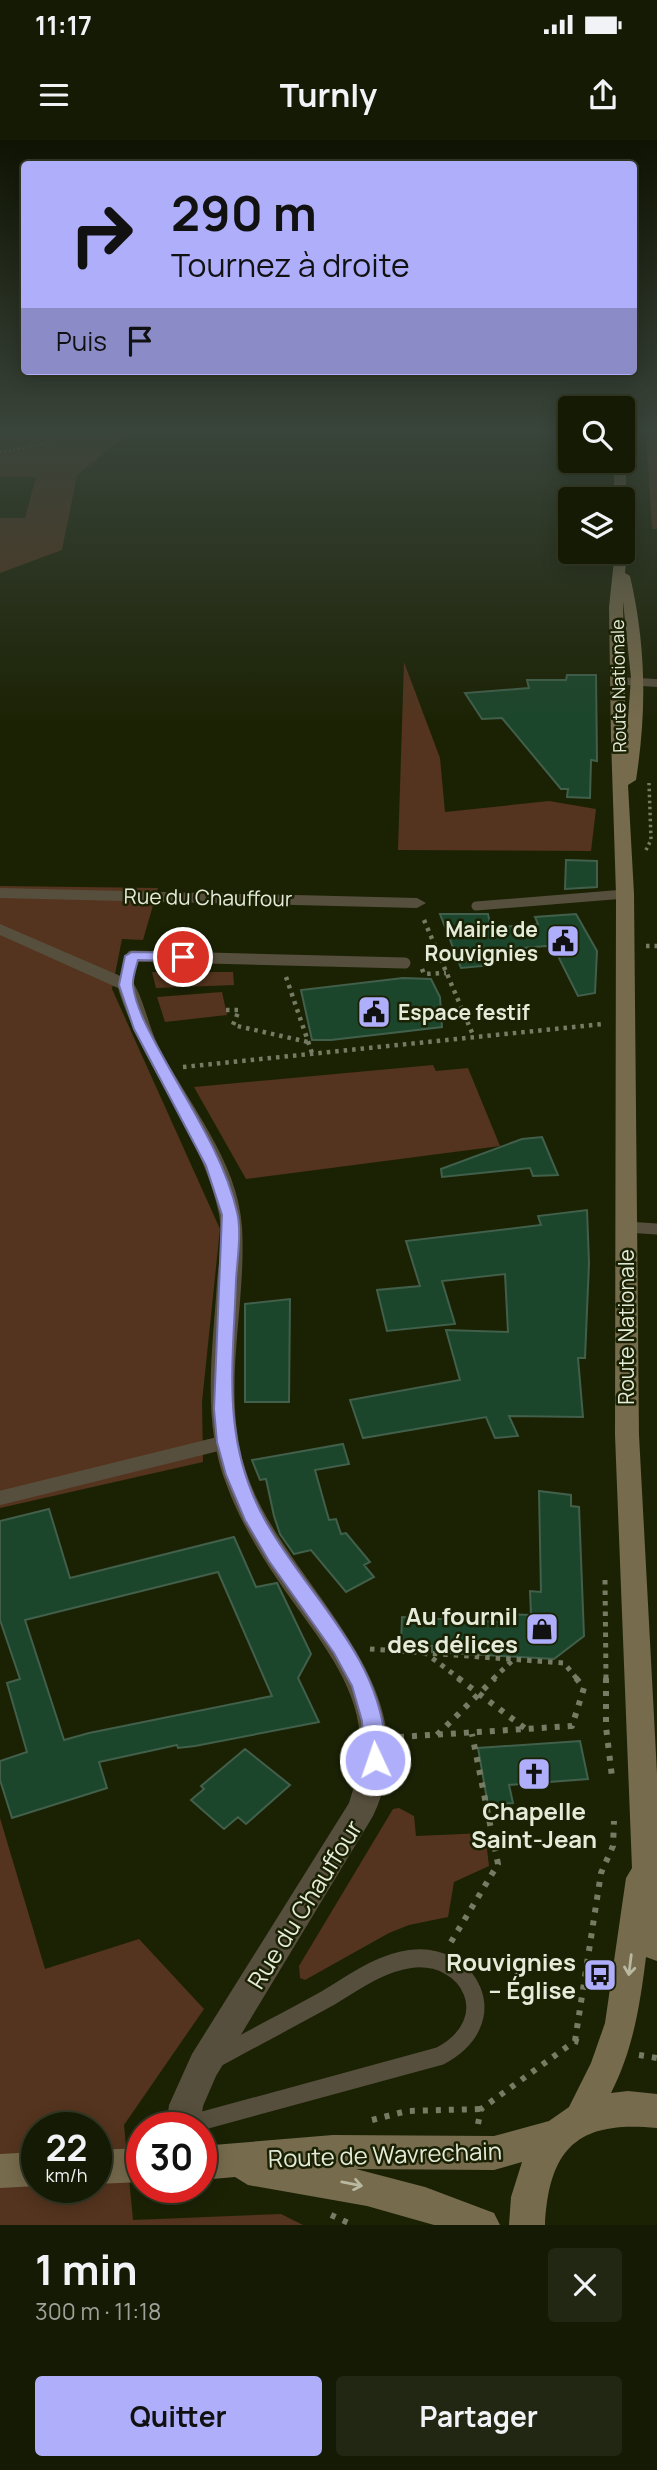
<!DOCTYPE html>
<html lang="fr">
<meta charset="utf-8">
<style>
body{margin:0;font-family:Manrope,sans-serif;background:#212712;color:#f1f3f6;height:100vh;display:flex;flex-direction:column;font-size:26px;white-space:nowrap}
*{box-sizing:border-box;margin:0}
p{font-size:23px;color:#9da19a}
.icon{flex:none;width:38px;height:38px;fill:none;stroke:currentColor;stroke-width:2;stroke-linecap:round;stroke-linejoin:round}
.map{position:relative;height:2085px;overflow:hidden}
.sheet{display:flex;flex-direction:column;background:#141a03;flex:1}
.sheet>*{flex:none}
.guide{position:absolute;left:21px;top:21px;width:616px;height:214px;border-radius:7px;box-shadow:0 4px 18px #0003,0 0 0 2px #333825;background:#aeaefb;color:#111;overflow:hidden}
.fabs{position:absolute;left:558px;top:256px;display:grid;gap:14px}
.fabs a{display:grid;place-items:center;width:77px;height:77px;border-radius:7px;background:#141a03;box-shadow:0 4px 18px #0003,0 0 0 2px #333825;font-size:35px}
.speed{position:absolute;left:21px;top:1972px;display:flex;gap:14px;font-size:35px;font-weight:700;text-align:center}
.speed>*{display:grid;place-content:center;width:91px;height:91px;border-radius:50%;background:#141a03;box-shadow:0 4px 18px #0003,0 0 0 2px #333825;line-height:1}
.speed small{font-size:18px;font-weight:400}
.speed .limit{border:10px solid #d22;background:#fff;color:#111}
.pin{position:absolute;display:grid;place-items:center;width:60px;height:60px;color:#fff;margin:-30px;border:4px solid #fff;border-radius:50%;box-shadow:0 2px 7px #0007}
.me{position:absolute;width:77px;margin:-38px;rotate:357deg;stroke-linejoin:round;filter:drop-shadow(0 0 5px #0008)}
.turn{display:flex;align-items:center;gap:24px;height:147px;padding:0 35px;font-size:32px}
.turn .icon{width:91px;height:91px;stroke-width:2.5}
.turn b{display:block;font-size:49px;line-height:60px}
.then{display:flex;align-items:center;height:66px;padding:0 35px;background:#0003;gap:14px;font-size:26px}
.round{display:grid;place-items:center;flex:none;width:74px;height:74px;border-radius:7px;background:#212712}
.headline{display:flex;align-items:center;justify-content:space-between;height:119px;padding:0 35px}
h1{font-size:42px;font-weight:700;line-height:52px}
.primary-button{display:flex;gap:14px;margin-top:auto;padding:14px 35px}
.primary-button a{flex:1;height:80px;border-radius:7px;background:#aeaefb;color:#111;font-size:28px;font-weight:700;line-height:80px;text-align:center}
.primary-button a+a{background:#212712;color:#f1f3f6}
.status{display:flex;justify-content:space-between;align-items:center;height:49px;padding:0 35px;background:#141a03;direction:ltr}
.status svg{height:19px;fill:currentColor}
header{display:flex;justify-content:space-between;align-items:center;height:91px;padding:0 35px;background:#141a03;font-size:32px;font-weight:700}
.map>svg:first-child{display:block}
.green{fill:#54341e;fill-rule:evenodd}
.building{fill:#1c462b;stroke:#415f4a;stroke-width:2;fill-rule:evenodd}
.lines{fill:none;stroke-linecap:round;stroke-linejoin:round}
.path-far4{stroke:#757c63;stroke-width:2.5;stroke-dasharray:2 2.5;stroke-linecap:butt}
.path-far3{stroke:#757c63;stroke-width:3.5;stroke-dasharray:2.5 3.5;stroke-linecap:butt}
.path-far2{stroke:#757c63;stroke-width:4.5;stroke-dasharray:3.5 5;stroke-linecap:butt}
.path-far1{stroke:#757c63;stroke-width:5;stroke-dasharray:4.5 6;stroke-linecap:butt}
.path{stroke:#757c63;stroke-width:6;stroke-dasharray:5 8;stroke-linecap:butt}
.service-far3{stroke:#574f3d;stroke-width:9}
.service-far2{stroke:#574f3d;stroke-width:11}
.service-far1{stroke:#574f3d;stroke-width:14}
.service{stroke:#574f3d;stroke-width:18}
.minor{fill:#574f3d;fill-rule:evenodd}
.tertiary{fill:#574f3d;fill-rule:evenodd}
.secondary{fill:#776b4d;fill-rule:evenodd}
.oneway{stroke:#b9b8a1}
.route{fill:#aeaefb;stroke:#7171a3;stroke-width:2}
.labels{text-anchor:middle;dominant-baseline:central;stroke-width:5;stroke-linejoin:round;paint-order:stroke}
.far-street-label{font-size:18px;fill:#e5ebd9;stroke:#1b2204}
.street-label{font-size:21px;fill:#e5ebd9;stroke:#1b2204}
.poi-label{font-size:21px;font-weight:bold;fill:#e5ebd9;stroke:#1b2204;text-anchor:end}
.near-poi-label{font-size:24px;font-weight:bold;fill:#e5ebd9;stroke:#1b2204;text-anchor:end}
.near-street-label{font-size:24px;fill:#e5ebd9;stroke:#1b2204}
</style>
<div class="status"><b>11:17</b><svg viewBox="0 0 49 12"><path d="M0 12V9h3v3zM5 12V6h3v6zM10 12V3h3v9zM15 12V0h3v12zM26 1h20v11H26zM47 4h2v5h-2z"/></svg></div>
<header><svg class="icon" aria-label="menu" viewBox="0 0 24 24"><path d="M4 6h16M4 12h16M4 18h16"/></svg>Turnly<svg class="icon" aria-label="share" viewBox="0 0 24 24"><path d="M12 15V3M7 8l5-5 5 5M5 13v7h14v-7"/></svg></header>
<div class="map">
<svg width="657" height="2085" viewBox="0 0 657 2085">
<rect width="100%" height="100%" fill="#1b2204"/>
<!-- green -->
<path class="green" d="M0,290H133L77,335L62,410L0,433V378H25L36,337H0Z
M646,290H657V389H652Z
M404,522L440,618L445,672L549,661L596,669L591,711L398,710Z
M0,746L158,748L143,800L122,799L112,849L220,1089L202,1262L203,1322L0,1368Z
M152,832H233L234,845L156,848Z
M222,852L227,875L165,882L157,857Z
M433,925L436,931L468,928L500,1006L246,1039L194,947Z
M399,1668L414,1676L416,1696L485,1693L489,1726L454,1742L448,1777L409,1785L389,1793L305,1840L300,1838L299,1826L393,1669Z
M0,1678L45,1829L139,1799L204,1869L124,1985L133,2080L281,2074L303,2085H0ZM37,1988H96V2048H37Z"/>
<!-- building -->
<path class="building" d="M567,535H596L597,621L591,620L590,658L567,657L568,649H561L502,578L482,579L465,553L529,548L527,540H566Z
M566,720L597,721V747L565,749Z
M440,774H488L491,788L538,784L535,777L576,774L597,811L595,853L578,856L554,808L546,806L477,812L483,826L461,828Z
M403,838L431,839L440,857L442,887L331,900H312L301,850Z
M542,997L558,1035L533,1036L530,1028L442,1037L441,1029L522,999Z
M587,1070L589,1123L585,1218H578L583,1277L509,1276L518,1296L495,1298L486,1277L363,1298L350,1260L460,1240L446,1190L508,1192L505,1134L442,1141L455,1184L387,1191L377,1150L420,1146L406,1101L541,1085L538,1076Z
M290,1159L289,1262H245V1164Z
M343,1304L349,1324L315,1330L329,1380L336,1379L341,1394L346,1393L370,1422L364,1425L374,1437L346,1452L311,1410L294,1414L280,1394L274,1376L266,1339L260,1340L252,1320Z
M539,1351L571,1355V1366L579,1367L584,1496L554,1519L432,1512V1506L401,1504L402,1477L500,1482V1474L531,1475L530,1451L541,1452Z
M49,1369L70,1438L234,1397L256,1447L277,1443L311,1514L298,1538L319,1582L195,1606L178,1608L177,1605L99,1622L107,1648L12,1678L0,1640V1621L27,1612L7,1543L20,1539L0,1480V1381ZM218,1432L272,1556L89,1593L64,1600L25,1480Z
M580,1601L588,1639L509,1645L513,1663L488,1665L478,1608Z
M245,1609L290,1645L246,1684L238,1677L224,1689L191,1660L204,1649L201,1646Z"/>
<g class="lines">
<!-- path-far4 -->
<path class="path-far4" d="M631,290L632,310
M0,312L44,304L55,290
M633,368L635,401"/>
<!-- path-far3 -->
<path class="path-far3" d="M646,710L651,700L649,643"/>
<!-- path-far2 -->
<path class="path-far2" d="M424,780L473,895
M646,806H657
M422,829L424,834L446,833
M286,837L313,916
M226,870H239L233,885L308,902
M183,927L603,884"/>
<!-- path-far1 -->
<path class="path-far1" d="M605,1440L606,1539
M370,1509L564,1523L577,1539
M424,1512L460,1539
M493,1539L513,1520"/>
<!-- path -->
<path class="path" d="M458,1538L526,1589
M606,1538V1587L612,1637
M437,1595L495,1538
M399,1597L572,1586L584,1548L576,1538
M451,1802L498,1724L472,1594
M575,1901L601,1733L613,1706L614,1681
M639,1915L657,1918
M372,1980L407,1971L481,1969
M478,1984L481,1969L575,1901L585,1904
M331,2075L353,2085"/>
<!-- service-far3 -->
<path class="service-far3" d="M476,766L625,754"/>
<!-- service-far2 -->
<path class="service-far2" d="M126,845L132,816L405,823
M626,1087L657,1089"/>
<!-- service-far1 -->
<path class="service-far1" d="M0,1358L226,1302"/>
<!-- service -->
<path class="service" d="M187,1985L440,1916C506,1881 470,1811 410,1819C380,1823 353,1843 328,1858C292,1878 255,1897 219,1917"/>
<!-- minor -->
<path class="minor" d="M0,748L417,758L426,763L417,768L0,758Z
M0,784L132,841C144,859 148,885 158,905C187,962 238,1021 242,1087C247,1171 218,1257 249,1340C290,1449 435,1547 373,1676L216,1936L203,1966L200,1988H166L169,1965L192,1914L349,1663C356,1641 362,1619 360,1596C356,1541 316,1495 286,1452C263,1419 241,1384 227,1346C201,1281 213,1210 217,1142C219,1120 223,1096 219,1074C202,992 142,928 118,848L0,795Z"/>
<!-- tertiary -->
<path class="tertiary" d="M617,537L657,539V547L612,544V538Z"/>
<!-- secondary -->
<path class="secondary" d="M623,317L626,320V359L623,362V359H614V320H623Z
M623,408L627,411L625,433L630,436C646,505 647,570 636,640L628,645L634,754L639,1295L657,1633V1821L646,1817C640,1865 633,1910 611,1953L628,1951L657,1954V1988C579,1980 549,2007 545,2085H509L511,2057L522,2022L494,2030L356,2029L425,2047L494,2073L500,2085H434L367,2066L248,2045L235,2037L201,2040V2006L333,1995L494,1996L549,1981L569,1967L591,1923L605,1883L626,1738L632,1728L615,1295L616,754L611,598L609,467L615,411H623ZM623,461L631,538L626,605L623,467Z
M142,2008V2042L96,2044V2010Z
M37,2012V2046L0,2048V2014Z"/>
</g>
<!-- one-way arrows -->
<defs><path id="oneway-shaft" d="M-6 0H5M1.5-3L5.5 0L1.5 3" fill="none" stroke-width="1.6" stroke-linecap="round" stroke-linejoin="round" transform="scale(1.75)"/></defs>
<g class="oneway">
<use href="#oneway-shaft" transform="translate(630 1825) rotate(97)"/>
<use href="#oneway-shaft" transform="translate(352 2044) rotate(11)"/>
</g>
<!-- sky -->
<linearGradient id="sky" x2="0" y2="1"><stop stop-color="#0f1302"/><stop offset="0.5" stop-color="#39443a"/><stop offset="1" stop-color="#39443a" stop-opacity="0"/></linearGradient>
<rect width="657" height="582" fill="url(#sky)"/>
<!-- route -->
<path class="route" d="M132,812L183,813L190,817L183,821L138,820C136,828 132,838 133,846C136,869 151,895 162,915C189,965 224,1016 237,1072C242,1093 237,1120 236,1141C233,1227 221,1301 265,1380C305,1453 378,1513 385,1601C385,1610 387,1618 383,1627L375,1629L367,1627L364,1620L362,1581L352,1546L334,1513L269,1421L245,1380L226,1335L217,1302L214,1269L222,1075L206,1026L134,889L119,845L125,816Z"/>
<!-- icons -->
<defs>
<symbol id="civic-square" viewBox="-11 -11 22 22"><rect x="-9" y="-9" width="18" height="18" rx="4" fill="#aeaefb" stroke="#1b2204"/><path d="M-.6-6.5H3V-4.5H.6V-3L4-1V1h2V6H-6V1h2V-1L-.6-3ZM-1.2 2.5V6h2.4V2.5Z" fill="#111"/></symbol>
<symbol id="shop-square" viewBox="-11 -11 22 22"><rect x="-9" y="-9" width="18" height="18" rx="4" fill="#aeaefb" stroke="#1b2204"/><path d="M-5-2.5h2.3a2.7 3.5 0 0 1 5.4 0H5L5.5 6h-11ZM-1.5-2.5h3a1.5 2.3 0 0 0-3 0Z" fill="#111"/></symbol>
<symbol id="church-square" viewBox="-11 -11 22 22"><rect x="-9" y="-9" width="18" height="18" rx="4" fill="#aeaefb" stroke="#1b2204"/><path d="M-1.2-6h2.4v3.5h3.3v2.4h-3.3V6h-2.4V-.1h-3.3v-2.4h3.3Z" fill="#111"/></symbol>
<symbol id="bus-square" viewBox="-11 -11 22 22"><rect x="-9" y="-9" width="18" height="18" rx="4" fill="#aeaefb" stroke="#1b2204"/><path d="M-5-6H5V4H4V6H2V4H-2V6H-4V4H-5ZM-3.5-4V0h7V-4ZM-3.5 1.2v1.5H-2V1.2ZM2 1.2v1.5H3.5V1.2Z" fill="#111"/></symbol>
</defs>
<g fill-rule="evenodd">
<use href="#civic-square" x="544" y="782" width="38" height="38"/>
<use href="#civic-square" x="355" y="853" width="38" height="38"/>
<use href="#shop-square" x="523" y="1470" width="38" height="38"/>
<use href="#church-square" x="515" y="1615" width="38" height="38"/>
<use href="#bus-square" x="581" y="1816" width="38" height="38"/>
</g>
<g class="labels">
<!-- far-street labels -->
<g class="far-street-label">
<text transform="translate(618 546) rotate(-91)">Route Nationale</text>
</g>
<!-- street labels -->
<g class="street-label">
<text transform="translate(208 757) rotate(1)">Rue du Chauffour</text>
<text transform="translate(626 1187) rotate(-90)">Route Nationale</text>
</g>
<!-- poi labels -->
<g class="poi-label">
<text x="538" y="789">Mairie de<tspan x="538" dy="24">Rouvignies</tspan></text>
<text x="398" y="872" text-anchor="start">Espace festif</text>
</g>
<!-- near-poi labels -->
<g class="near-poi-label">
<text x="518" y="1475">Au fournil<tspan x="518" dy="28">des délices</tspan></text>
<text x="534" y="1670" text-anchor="middle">Chapelle<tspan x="534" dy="28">Saint-Jean</tspan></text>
<text x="576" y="1821">Rouvignies<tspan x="576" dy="28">– Église</tspan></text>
</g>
<!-- near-street labels -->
<g class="near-street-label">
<text transform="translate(304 1764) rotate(-58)">Rue du Chauffour</text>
<text transform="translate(385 2014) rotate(-2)">Route de Wavrechain</text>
</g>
</g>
</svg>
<div class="fabs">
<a><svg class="icon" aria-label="search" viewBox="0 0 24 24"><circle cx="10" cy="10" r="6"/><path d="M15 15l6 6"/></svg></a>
<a><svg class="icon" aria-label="layers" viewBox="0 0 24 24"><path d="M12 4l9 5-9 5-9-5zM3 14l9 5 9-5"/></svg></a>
</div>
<div class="speed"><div>22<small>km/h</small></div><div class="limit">30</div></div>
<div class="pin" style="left:183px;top:817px;background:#d93025"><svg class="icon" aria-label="arrive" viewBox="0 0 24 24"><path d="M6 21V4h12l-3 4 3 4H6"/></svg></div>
<svg class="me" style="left:375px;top:1620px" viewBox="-20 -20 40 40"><circle r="17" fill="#aeaefb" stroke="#fff" stroke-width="3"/><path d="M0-11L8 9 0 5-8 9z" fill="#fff"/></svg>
<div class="guide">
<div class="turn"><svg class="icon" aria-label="right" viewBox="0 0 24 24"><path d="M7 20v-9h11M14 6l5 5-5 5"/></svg><div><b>290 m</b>Tournez à droite</div></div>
<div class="then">Puis<svg class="icon" aria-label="arrive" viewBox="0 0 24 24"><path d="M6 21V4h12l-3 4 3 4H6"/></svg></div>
</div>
</div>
<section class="sheet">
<div class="headline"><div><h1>1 min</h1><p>300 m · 11:18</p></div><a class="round"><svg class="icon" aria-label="close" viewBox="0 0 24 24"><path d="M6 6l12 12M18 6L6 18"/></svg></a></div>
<div class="primary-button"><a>Quitter</a><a>Partager</a></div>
</section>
